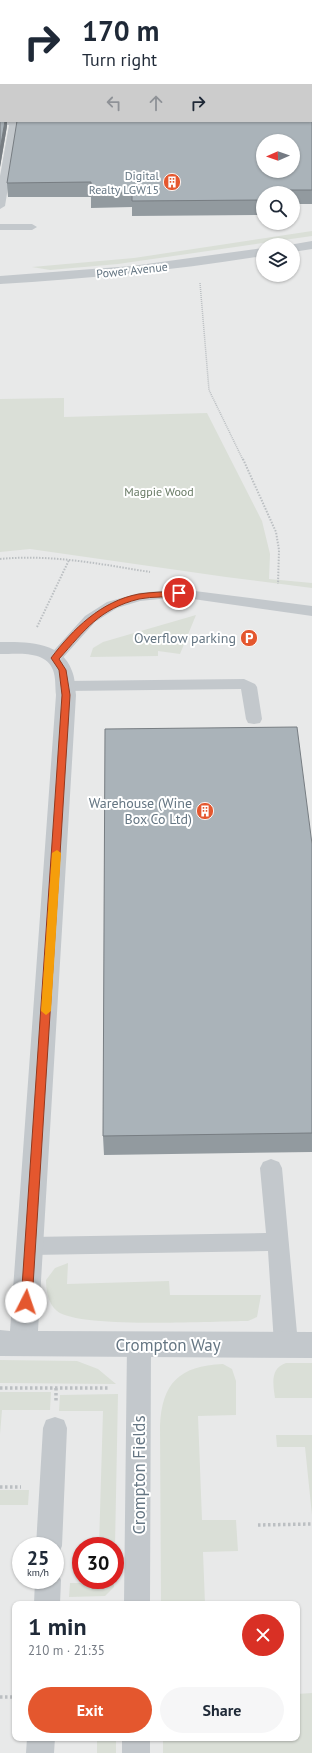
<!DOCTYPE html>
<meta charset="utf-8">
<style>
body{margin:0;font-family:"PT Sans",sans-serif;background:#f6f6f7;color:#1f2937;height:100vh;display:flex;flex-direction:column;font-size:15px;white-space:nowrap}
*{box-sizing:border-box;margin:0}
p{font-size:13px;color:#747a83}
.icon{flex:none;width:22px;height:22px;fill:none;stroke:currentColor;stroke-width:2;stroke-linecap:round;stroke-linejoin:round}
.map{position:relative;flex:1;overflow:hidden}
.side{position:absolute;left:12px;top:1601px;width:288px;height:140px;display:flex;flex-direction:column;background:#fff;border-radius:8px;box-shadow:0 1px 3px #0004}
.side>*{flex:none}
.top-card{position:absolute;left:0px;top:0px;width:312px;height:122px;box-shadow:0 1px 3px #0004;background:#fff;color:#1f2937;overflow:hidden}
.needle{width:26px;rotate:268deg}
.controls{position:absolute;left:256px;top:134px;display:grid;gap:8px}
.controls a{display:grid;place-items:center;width:44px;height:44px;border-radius:50%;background:#fff;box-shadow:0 1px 3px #0004;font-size:20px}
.speed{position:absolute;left:12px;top:1537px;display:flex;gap:8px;font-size:20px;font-weight:700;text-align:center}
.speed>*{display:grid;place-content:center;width:52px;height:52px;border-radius:50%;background:#fff;box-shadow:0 1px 3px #0004;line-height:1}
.speed small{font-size:10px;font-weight:400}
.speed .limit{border:6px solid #d22;background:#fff;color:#111}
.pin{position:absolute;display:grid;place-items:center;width:34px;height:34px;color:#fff;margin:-17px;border:2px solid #fff;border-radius:50%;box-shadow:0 1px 4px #0007}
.me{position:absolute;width:44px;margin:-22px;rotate:4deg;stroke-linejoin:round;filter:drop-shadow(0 0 3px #0008)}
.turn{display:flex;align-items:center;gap:14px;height:84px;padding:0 16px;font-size:18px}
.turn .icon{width:52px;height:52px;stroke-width:2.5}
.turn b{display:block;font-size:28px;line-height:34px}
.lanes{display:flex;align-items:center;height:38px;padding:0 16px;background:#0003;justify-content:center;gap:20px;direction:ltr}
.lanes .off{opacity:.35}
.round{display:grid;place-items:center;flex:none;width:42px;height:42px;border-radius:21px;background:#f6f6f7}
.overview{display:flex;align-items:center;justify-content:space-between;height:68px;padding:0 16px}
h1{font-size:24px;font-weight:700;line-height:30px}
.primary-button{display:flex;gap:8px;margin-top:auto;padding:8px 16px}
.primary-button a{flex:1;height:46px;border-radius:24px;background:#e4572e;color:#fff;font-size:16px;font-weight:700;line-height:46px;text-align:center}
.primary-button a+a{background:#f6f6f7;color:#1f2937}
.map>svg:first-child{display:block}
.built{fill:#e8e9e9;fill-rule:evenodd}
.green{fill:#dadfd7}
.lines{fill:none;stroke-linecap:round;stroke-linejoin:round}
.path-far2{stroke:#bbbfc2;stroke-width:1.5;stroke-dasharray:1 1;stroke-linecap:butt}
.path-far1{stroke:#bbbfc2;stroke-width:2;stroke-dasharray:1.5 1.5;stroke-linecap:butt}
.path{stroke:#bbbfc2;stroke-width:3.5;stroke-dasharray:2.5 2.5;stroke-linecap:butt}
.lane{fill:#c3c8cc;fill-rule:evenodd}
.street{fill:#c3c8cc;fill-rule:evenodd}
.wall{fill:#929a9f}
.shaded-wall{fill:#777d82}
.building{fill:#aab3b9;stroke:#777d82;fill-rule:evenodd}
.route{fill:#e4572e;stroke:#94391e}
.slow{fill:#f59e0b}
.labels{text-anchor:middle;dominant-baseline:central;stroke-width:4;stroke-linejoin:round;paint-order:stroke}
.far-poi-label{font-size:12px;fill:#657683;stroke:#fff;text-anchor:end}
.far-street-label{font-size:12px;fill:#657683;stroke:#fff}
.far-park-label{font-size:12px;fill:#687a64;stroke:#fff}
.poi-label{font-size:14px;fill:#657683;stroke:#fff;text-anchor:end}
.near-street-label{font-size:17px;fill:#657683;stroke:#fff}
</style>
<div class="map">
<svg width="312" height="1753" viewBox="0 0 312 1753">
<rect width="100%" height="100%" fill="#fafaf8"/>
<!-- built -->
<path class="built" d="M0,0H312V1753H0ZM1,1H311V121H1ZM263,141H293V171H263ZM263,193H293V223H263ZM263,245H293V275H263ZM21,1546H55V1580H21ZM81,1546H115V1580H81ZM15,1604H297V1738H15Z"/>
<!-- green -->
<path class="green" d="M312,231V236L118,264L50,270L32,267L134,258Z
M64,398V417L207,413L262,521L270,554L269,579L312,583V588L226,577L30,549L0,552V399Z
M196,615L180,654L158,651V656L90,657L93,648L103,642Z
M68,1263L67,1284L169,1281L170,1295H261L257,1317L248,1321C214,1321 78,1329 57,1311C48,1304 46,1290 46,1280L55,1268Z
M0,1360L77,1361L98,1369L116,1384L0,1383Z
M286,1363H312V1398H275C273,1384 270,1368 286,1363Z
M223,1364L232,1369L236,1381V1415L198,1416L202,1520H236L238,1551L203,1552L205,1604H161L160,1426C162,1383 179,1366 223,1364Z
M0,1392H51L50,1410H2L0,1434Z
M118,1394L115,1546H99L103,1411H59L60,1395Z
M276,1435H312V1515L305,1447H277Z
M0,1490H29L28,1505H0Z
M98,1580H114V1587L105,1596L69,1597L70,1583H97Z
M312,1693V1753H163V1738H297V1694Z
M97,1738H116V1753H97Z"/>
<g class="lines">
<!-- path-far2 -->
<path class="path-far2" d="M200,283L209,390L243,460"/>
<!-- path-far1 -->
<path class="path-far1" d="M243,459L276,532L279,550L278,584
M0,559C51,554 100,564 150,572
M37,627L69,560"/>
<!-- path -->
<path class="path" d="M0,1388H109
M56,1388V1402
M0,1487H21
M258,1525L312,1524
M0,1697H15"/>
<!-- lane -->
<path class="lane" d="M79,0H87V1H79Z
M0,119L1,121L46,122L41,125H18L5,206L0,209V176L9,125H0Z
M0,224H32L37,227L32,230H0Z
M179,589L312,606V616L179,597L140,601L117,608L95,622L60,661L55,663L50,661L47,658L85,616L107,602L139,593Z
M244,679L255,684L257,687L262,719L260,723L254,724L248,723L246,719L241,689L66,691L60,689L58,686L60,683L66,681Z
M271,1159L279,1162L282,1168L298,1344L294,1351L286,1354L278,1351L274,1344L268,1251L31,1255L23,1253L20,1246L23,1239L31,1237L266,1233L260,1168L263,1162Z
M139,1335L147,1338L151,1345L150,1604H124L127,1345L131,1338Z
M55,1417L64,1420L67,1428L62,1546L58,1555L55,1556V1546H36L43,1428L46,1420Z
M55,1570L57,1571L61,1580L60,1604H34L35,1580H55Z
M27,1738H55L54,1753H26Z
M122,1738H150V1753H122Z"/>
<!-- street -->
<path class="street" d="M312,241V249L293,252V245H289Z
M263,248V256C176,270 88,279 0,284V276L132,266Z
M0,642C26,642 62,641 72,671C75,678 75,687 76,695L38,1331L312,1332V1358L0,1356V1330L10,1331L56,695C55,687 56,678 53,670C46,650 17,654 0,654Z"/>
</g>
<!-- wall -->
<path class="wall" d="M0,0L1,1V121H7V126L0,167Z
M160,0H312V204H293V193H263V215L132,216V207L91,208V197H8L7,183L311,121V1H160Z
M312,844V1152L104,1155L103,1136Z"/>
<!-- shaded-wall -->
<path class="shaded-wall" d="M5,121H7V126L0,167V150Z"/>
<!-- building -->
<path class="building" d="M0,0H69L70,1H1V107L0,106Z
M167,0H312V17H311V1H168Z
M311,21L312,25V104V103L311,104Z
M311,111H312V190H290V193H263V200L132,201V193H91V182L7,183L17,121H311ZM263,141H293V171H263Z
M0,113H1V121H5L0,150Z
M297,727L312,844V1133L103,1136L105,729Z"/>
<!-- route -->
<path class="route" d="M179,591L182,592V595C168,598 153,596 139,599C99,609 85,630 59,659L66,670L70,695L32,1302L30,1305L26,1307L22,1305L21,1302L62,695L59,670L51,658C73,629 101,601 139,594C152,592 166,592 179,591Z"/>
<!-- slow -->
<path class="slow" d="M57,850L61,853L51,1011L46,1015L41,1011L52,853Z"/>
<!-- icons -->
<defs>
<symbol id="building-disc" viewBox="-11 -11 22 22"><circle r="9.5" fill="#e4572e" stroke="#fff"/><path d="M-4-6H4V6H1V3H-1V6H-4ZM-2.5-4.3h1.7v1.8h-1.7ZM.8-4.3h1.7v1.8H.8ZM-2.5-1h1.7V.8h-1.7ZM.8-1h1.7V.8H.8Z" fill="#fff"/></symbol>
<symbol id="parking-disc" viewBox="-11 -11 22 22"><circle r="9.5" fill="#e4572e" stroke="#fff"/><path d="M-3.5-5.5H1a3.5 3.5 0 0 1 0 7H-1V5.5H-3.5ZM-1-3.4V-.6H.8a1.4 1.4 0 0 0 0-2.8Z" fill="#fff"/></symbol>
</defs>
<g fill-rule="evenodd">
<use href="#building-disc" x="162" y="172" width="20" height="20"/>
<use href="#parking-disc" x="239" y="628" width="20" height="20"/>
<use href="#building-disc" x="195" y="801" width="20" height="20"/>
</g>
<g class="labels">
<!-- far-poi labels -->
<g class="far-poi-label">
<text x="159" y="175">Digital<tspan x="159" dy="14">Realty LGW15</tspan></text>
</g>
<!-- far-street labels -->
<g class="far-street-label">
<text transform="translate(132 270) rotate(-6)">Power Avenue</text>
</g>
<!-- far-park labels -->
<g class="far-park-label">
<text x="159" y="491">Magpie Wood</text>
</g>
<!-- poi labels -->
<g class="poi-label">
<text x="236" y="638">Overflow parking</text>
<text x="192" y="803">Warehouse (Wine<tspan x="192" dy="16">Box Co Ltd)</tspan></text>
</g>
<!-- near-street labels -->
<g class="near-street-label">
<text x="168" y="1345">Crompton Way</text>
<text transform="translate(139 1475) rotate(-90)">Crompton Fields</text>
</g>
</g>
</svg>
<div class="controls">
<a><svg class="needle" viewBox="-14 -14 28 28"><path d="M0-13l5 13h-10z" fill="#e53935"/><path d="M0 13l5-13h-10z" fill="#747a83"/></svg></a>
<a><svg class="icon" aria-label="search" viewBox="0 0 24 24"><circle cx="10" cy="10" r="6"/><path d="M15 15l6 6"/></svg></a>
<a><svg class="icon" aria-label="layers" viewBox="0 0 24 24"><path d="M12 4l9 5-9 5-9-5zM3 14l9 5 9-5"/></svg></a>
</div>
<div class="speed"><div>25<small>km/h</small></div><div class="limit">30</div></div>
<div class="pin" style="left:179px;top:593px;background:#d93025"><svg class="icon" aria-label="arrive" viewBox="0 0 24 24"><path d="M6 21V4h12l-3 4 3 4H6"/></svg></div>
<svg class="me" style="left:26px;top:1302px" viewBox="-20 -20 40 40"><circle r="19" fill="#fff"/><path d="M0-13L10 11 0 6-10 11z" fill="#e4572e"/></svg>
<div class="top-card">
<div class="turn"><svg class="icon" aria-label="right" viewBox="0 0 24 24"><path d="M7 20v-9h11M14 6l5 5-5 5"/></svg><div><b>170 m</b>Turn right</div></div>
<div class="lanes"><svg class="icon off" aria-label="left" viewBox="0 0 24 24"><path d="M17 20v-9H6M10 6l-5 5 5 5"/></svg><svg class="icon off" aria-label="ahead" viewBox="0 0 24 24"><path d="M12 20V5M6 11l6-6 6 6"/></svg><svg class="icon" aria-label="right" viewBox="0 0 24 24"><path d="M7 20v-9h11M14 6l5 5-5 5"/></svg></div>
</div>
<section class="side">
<div class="overview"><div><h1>1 min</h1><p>210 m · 21:35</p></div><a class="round" style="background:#d93025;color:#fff"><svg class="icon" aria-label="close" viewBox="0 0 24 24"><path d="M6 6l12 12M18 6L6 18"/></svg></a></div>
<div class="primary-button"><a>Exit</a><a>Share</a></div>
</section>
</div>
